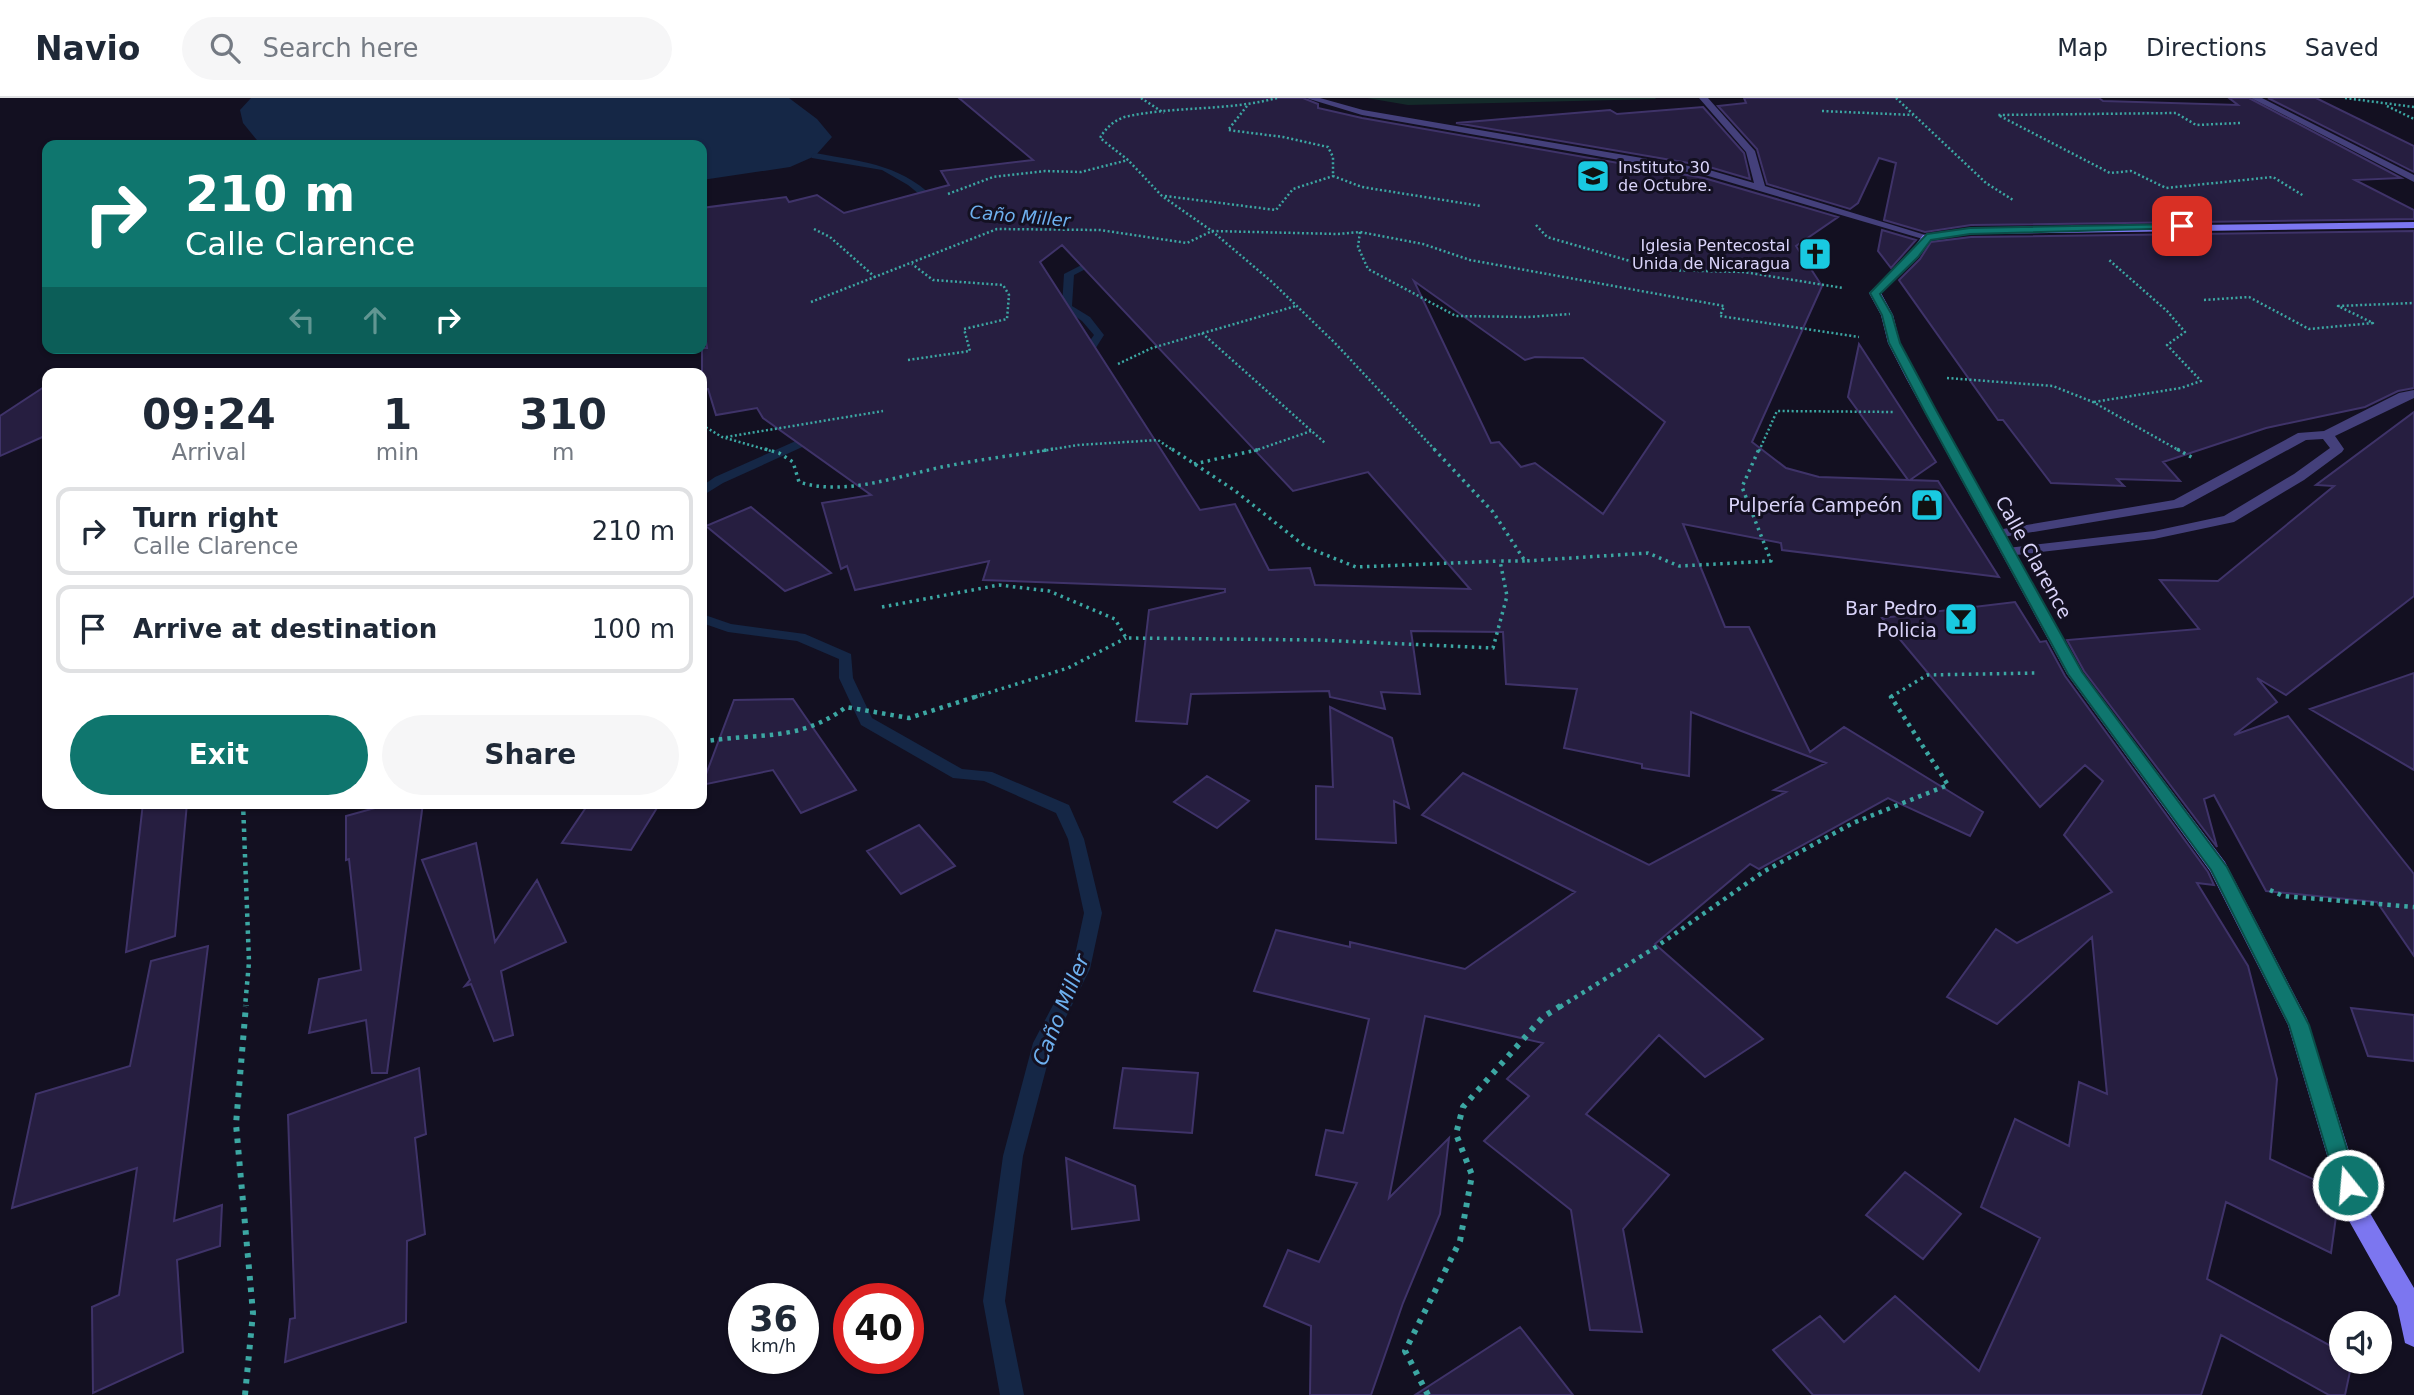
<!DOCTYPE html>
<meta charset="utf-8">
<style>
body{margin:0;font-family:"DejaVu Sans",sans-serif;background:#f6f6f7;color:#1f2937;height:100vh;display:flex;flex-direction:column;font-size:26px;white-space:nowrap}
*{box-sizing:border-box;margin:0}
p{font-size:23px;color:#747a83}
.icon{flex:none;width:38px;height:38px;fill:none;stroke:currentColor;stroke-width:2;stroke-linecap:round;stroke-linejoin:round}
.map{position:relative;flex:1;overflow:hidden}
.panel{position:absolute;left:42px;top:270px;width:665px;height:441px;display:flex;flex-direction:column;background:#fff;border-radius:14px;box-shadow:0 2px 5px #0004}
.panel>*{flex:none}
.banner{position:absolute;left:42px;top:42px;width:665px;height:214px;border-radius:14px;box-shadow:0 2px 5px #0004;background:#0f766e;color:#fff;overflow:hidden}
.tools{position:absolute;left:2329px;top:1213px;display:grid;gap:14px}
.tools a{display:grid;place-items:center;width:63px;height:63px;border-radius:50%;background:#fff;box-shadow:0 2px 5px #0004;font-size:35px}
.speed{position:absolute;left:728px;top:1185px;display:flex;gap:14px;font-size:35px;font-weight:700;text-align:center}
.speed>*{display:grid;place-content:center;width:91px;height:91px;border-radius:50%;background:#fff;box-shadow:0 2px 5px #0004;line-height:1}
.speed small{font-size:18px;font-weight:400}
.speed .limit{border:10px solid #d22;background:#fff;color:#111}
.pin{position:absolute;display:grid;place-items:center;width:60px;height:60px;color:#fff;margin:-30px;border-radius:14px;box-shadow:0 4px 10px #0006}
.me{position:absolute;width:77px;margin:-38px;rotate:343deg;stroke-linejoin:round;filter:drop-shadow(0 0 5px #0008)}
.turn{display:flex;align-items:center;gap:24px;height:147px;padding:0 28px;font-size:32px}
.turn .icon{width:91px;height:91px;stroke-width:2.5}
.turn b{display:block;font-size:49px;line-height:60px}
.lanes{display:flex;align-items:center;height:66px;padding:0 28px;background:#0003;justify-content:center;gap:35px;direction:ltr}
.lanes .off{opacity:.35}
.eta{display:flex;justify-content:space-evenly;align-items:center;height:119px;text-align:center}
.eta b{font-size:42px;font-weight:800;line-height:49px}
.button{display:flex;gap:14px;margin-top:auto;padding:14px 28px}
.button a{flex:1;height:80px;border-radius:42px;background:#0f766e;color:#fff;font-size:28px;font-weight:800;line-height:80px;text-align:center}
.button a+a{background:#f6f6f7;color:#1f2937}
ul{padding:0;list-style:none}
li{display:flex;align-items:center;gap:21px;height:88px;margin:0 14px 10px;padding:0 14px;border:4px solid #e0e1e3;border-radius:14px}
li div{flex:1}
li b{display:block;font-size:26px}
li em{font-style:normal}
header{display:flex;align-items:center;gap:42px;box-sizing:border-box;height:98px;padding:0 35px;background:#fff;border-bottom:2px solid #e0e1e3}
header strong{font-size:33px}
nav{display:flex;gap:38px;margin-inline-start:auto;font-size:24px}
.search{width:490px;height:63px;background:#f6f6f7;display:flex;align-items:center;gap:18px;box-sizing:border-box;padding:0 24px;border-radius:38px;color:#747a83;font-size:26px}
.map>svg:first-child{display:block}
.green{fill:#142a2a}
.water{fill:#152746}
.lines{fill:none;stroke-linecap:round;stroke-linejoin:round}
.stream{fill:#152746;fill-rule:evenodd}
.building{fill:#261e40;stroke:#3f3369;stroke-width:2;fill-rule:evenodd}
.path-far3{stroke:#3ca7a3;stroke-width:2.5;stroke-dasharray:2 2.5;stroke-linecap:butt}
.path-far2{stroke:#3ca7a3;stroke-width:3.5;stroke-dasharray:2.5 4.5;stroke-linecap:butt}
.path-far1{stroke:#3ca7a3;stroke-width:4.5;stroke-dasharray:3.5 5;stroke-linecap:butt}
.path{stroke:#3ca7a3;stroke-width:6;stroke-dasharray:4.5 7;stroke-linecap:butt}
.street{fill:#44407b;fill-rule:evenodd}
.secondary{fill:#7c76f0;fill-rule:evenodd}
.route{fill:#0f766e;stroke:#0a4d48;stroke-width:2}
.labels{text-anchor:middle;dominant-baseline:central;stroke-width:6;stroke-linejoin:round;paint-order:stroke}
.far-poi-label{font-size:16px;fill:#dad4fa;stroke:#131021;text-anchor:start}
.far-water-label{font-size:18px;font-style:italic;fill:#6eb0ef;stroke:#131021}
.poi-label{font-size:19px;fill:#dad4fa;stroke:#131021;text-anchor:end}
.street-label{font-size:19px;fill:#dad4fa;stroke:#131021}
.water-label{font-size:21px;font-style:italic;fill:#6eb0ef;stroke:#131021}
</style>
<header>
<strong>Navio</strong>
<div class="search"><svg class="icon" aria-label="search" viewBox="0 0 24 24"><circle cx="10" cy="10" r="6"/><path d="M15 15l6 6"/></svg>Search here</div>
<nav><a>Map</a><a>Directions</a><a>Saved</a></nav>
</header>
<div class="map">
<svg width="2414" height="1297" viewBox="0 0 2414 1297">
<rect width="100%" height="100%" fill="#131021"/>
<!-- green -->
<path class="green" d="M1367,0H1655L1656,1L1408,7Z"/>
<!-- water -->
<path class="water" d="M251,0H789L817,21L832,39L815,58L790,69L702,82V47H261L243,25L240,12Z"/>
<g class="lines">
<!-- stream -->
<path class="stream" d="M815,55C869,65 902,66 942,107L935,109L908,87L882,72L812,60L811,58Z
M1099,158L1107,160L1074,177L1072,208L1090,219L1104,237L1092,256L1071,258V254L1084,251L1094,237L1082,223L1062,209L1064,176Z
M816,334L820,335V341L723,385L702,398V388L715,379Z
M702,516L731,526L805,536L851,556L853,580L872,620L962,671L992,674L1069,707L1084,741L1102,815L1090,871L1053,945L1023,1058L1005,1203L1024,1297H1000L983,1203L1003,1058L1033,945L1072,871L1084,815L1068,741L1056,715L984,683L953,680L861,627L839,580V561L797,543L728,534L702,525Z"/>
</g>
<!-- building -->
<path class="building" d="M959,0H1303L1318,6V10L1362,20L1704,80L1838,119L1796,148L1822,188L1752,344L1786,370L1819,379L1908,382L1848,299L1859,246L1936,364L1910,382L1938,383L1999,479L1782,452L1781,445L1683,426L1725,529H1749L1810,654L1844,629L1983,714L1970,738L1888,700L1759,771L1750,766L1655,846L1763,941L1705,979L1659,937L1586,1016L1669,1077L1623,1131L1642,1234L1590,1232L1571,1112L1484,1043L1529,998L1507,981L1543,945L1425,918L1389,1100L1449,1040L1440,1116L1403,1205L1371,1297H1310L1311,1228L1264,1208L1288,1152L1319,1164L1357,1085L1316,1077L1326,1032L1343,1035L1369,921L1254,893L1276,832L1350,849V844L1465,871L1575,794L1422,717L1463,675L1649,767L1786,694L1774,692L1826,665L1691,614L1689,678L1642,670V666L1564,650L1577,591L1506,586L1503,534L1411,533L1420,596L1381,594L1385,611L1330,599L1329,593L1191,596L1187,626L1136,623L1149,512L1225,494V491L983,482L989,463L855,492L847,468L841,471L822,405L871,397L763,320L757,310L716,317L708,291L702,292V250H707L702,216V110L786,99L789,104L817,97L844,115L949,87L941,73L1033,62ZM1062,147L1293,393L1368,374L1470,491L1315,487L1310,470L1269,472L1235,406L1200,412L1040,164ZM1414,183L1525,262L1535,259L1583,260L1665,324L1603,416L1535,365L1521,369L1499,344L1491,345Z
M1744,0H2099L2103,3L2238,7L2229,0H2249L2401,80L2355,82L2414,112V121L1971,127L1925,134L1884,122L1896,65L1879,60L1858,105L1850,111L1767,86L1757,51L1718,8L1746,5Z
M2268,0H2316L2414,48V74Z
M1703,9L1744,55L1750,81L1706,68L1456,25L1610,12L1617,16Z
M1882,132L1916,142L1891,170L1878,153Z
M2414,133V290L2398,293L2365,309L2266,330L2163,364L2180,383L2117,381L2124,388L2051,385L2003,322H1998L1899,182L1920,161L1931,144L1971,139Z
M47,287V337L0,358V318Z
M2414,314V498L2286,597L2257,580L2277,604L2234,637L2288,618L2414,776V858L2377,804L2266,793L2214,697L2204,701L2217,749L2084,573L2067,542L2199,531L2160,482L2218,483L2334,388L2316,387Z
M751,409L831,475L785,493L706,428Z
M2015,504L2040,544L2046,543L2065,578L2208,774L2214,787L2197,785L2248,868L2277,981L2270,1061L2334,1091L2338,1104L2331,1155L2226,1104L2207,1181L2342,1254V1264H2352L2345,1297H2329L2221,1237L2201,1297H1813L1773,1252L1820,1218L1844,1244L1895,1198L1979,1273L2040,1140L1981,1109L2015,1021L2069,1048L2079,984L2107,996L2092,839L1997,926L1947,899L1996,831L2017,845L2112,794L2064,737L2103,683L2085,667L2040,709L1882,520Z
M2414,575V672L2310,611Z
M793,601L856,692L801,715L773,672L702,687L734,602Z
M1330,609L1392,640L1409,710L1394,703L1396,745L1316,741V688L1333,689Z
M1207,678L1249,703L1217,730L1174,704Z
M143,705H187L175,838L126,854Z
M393,705H423L387,975H372L366,922L309,935L319,881L361,872L349,761L346,762V718Z
M589,705H660L631,752L562,745Z
M919,727L955,768L901,796L867,753Z
M476,745L495,844L537,782L566,844L501,873L513,937L494,943L471,886L465,888L470,882L422,762Z
M208,848L174,1123L222,1107L220,1148L177,1162L183,1254L93,1295L92,1209L119,1197L137,1070L12,1110L36,996L130,968L151,863Z
M2351,910L2414,917V963L2368,958Z
M419,970L426,1036L415,1040L425,1136L407,1143L406,1224L285,1264L290,1221L295,1220L288,1017Z
M1123,970L1198,975L1192,1035L1114,1030Z
M1066,1060L1135,1088L1139,1122L1072,1131Z
M1905,1074L1961,1116L1923,1161L1866,1117Z
M1520,1229L1573,1297H1415Z"/>
<g class="lines">
<!-- path-far3 -->
<path class="path-far3" d="M1141,0L1164,15
M1277,0C1228,13 1178,8 1129,18C1117,20 1106,29 1100,40L1128,62L1162,98L1212,133L1272,184L1335,245L1436,353
M1896,0L1986,85L2013,102
M2345,0L2414,9
M1247,8L1228,32L1283,39L1328,49L1333,59V78L1362,89L1481,108
M2387,8L2414,21
M1822,13L1913,17
M2240,25L2196,27L2176,15L1998,17L2110,75L2131,73L2166,90L2273,79L2304,98
M948,96L993,79L1045,73L1081,74L1128,62
M1165,98L1276,112L1293,91L1333,78
M1536,127L1547,139L1661,172L1744,174L1843,190
M814,131L830,139L876,180
M1360,134L1358,149L1368,171L1456,218L1528,219L1570,216
M2204,202L2249,199L2309,231L2373,225L2338,208L2414,205
M811,204L997,131L1100,132L1187,145L1212,133L1338,136L1360,134L1423,146L1470,162L1724,208L1720,218L1859,239
M1202,235L1325,345
M908,262L970,253L964,231L1007,221L1009,197L1003,187L933,182L912,166
M1118,266L1152,250L1296,208
M1947,280L2053,288L2093,304L2180,353
M2094,304L2181,290L2201,283L2167,247L2185,234L2167,213L2108,161
M702,327L722,339L771,353
M726,339L883,313
M1042,353L1078,347L1158,342L1174,353
M1254,353L1311,333
M1759,353L1777,313L1895,314"/>
<!-- path-far2 -->
<path class="path-far2" d="M765,351L779,355L793,364L799,384C846,399 900,377 947,368C982,361 1017,357 1053,351
M1172,351L1234,392L1306,449L1356,469L1500,463
M1434,351L1493,414L1525,463L1648,455L1679,468L1771,463L1742,389L1759,351
M2177,351L2193,360
M1194,366L1261,351
M882,509L999,487L1049,493L1115,521L1126,540L1318,542L1493,550L1507,498L1500,463H1525
M975,599L1068,570L1126,540
M1891,599L1927,577L2036,575"/>
<!-- path-far1 -->
<path class="path-far1" d="M702,644C757,634 798,645 846,609L909,620L981,597
M243,705L249,864L245,909
M2270,792L2283,798L2414,809
M1560,909L1656,849L1763,774L1853,725L1948,687L1891,599L1894,597"/>
<!-- path -->
<path class="path" d="M245,1297L253,1215L236,1026L246,907
M1428,1297L1405,1253L1460,1143L1472,1077L1456,1036L1463,1009L1543,919L1562,907"/>
<!-- street -->
<path class="street" d="M1306,0H1320L1363,12L1706,71L1754,85L1746,54L1699,0H1708L1755,53L1765,88L1932,139L1923,141L1705,77L1362,17Z
M2251,0H2262L2414,77V84Z
M2414,292V300L2335,338L2344,351L2342,354L2304,382L2234,424L2154,441L2007,458L2000,454L2007,450L2154,433L2224,418L2294,376L2330,350L2323,341L2306,342L2183,409L1997,440L1990,436L1997,432L2174,402L2298,335L2324,333L2399,295Z"/>
<!-- secondary -->
<path class="secondary" d="M2414,124V130L1971,136L1930,142L1918,159L1881,195L1893,217L1900,245L1918,280L2082,574L2225,764L2307,921L2367,1110L2414,1190V1249L2405,1245L2397,1208L2344,1114L2288,927L2210,773L2067,576L1906,280L1888,245L1881,217L1869,195L1910,155L1923,137L1971,130Z"/>
</g>
<!-- route -->
<path class="route" d="M2182,126L2187,128L2186,130L1970,136L1931,142L1918,159L1880,196L1892,217L1900,245L1937,314L2082,574L2227,769L2309,927L2358,1087L2355,1094L2348,1097L2340,1094L2337,1087L2289,927L2211,772L2068,576L1925,314L1889,245L1882,217L1870,195L1927,136L1970,130Z"/>
<!-- icons -->
<defs>
<symbol id="school-square" viewBox="-11 -11 22 22"><rect x="-9" y="-9" width="18" height="18" rx="4" fill="#19c9e1" stroke="#131021"/><path d="M0-5L7-2L0 1L-7-2ZM-4 1L0 2.5L4 1V4Q0 6-4 4Z" fill="#111"/></symbol>
<symbol id="church-square" viewBox="-11 -11 22 22"><rect x="-9" y="-9" width="18" height="18" rx="4" fill="#19c9e1" stroke="#131021"/><path d="M-1.2-6h2.4v3.5h3.3v2.4h-3.3V6h-2.4V-.1h-3.3v-2.4h3.3Z" fill="#111"/></symbol>
<symbol id="shop-square" viewBox="-11 -11 22 22"><rect x="-9" y="-9" width="18" height="18" rx="4" fill="#19c9e1" stroke="#131021"/><path d="M-5-2.5h2.3a2.7 3.5 0 0 1 5.4 0H5L5.5 6h-11ZM-1.5-2.5h3a1.5 2.3 0 0 0-3 0Z" fill="#111"/></symbol>
<symbol id="bar-square" viewBox="-11 -11 22 22"><rect x="-9" y="-9" width="18" height="18" rx="4" fill="#19c9e1" stroke="#131021"/><path d="M-6-5H6L.8 .8V4.5H3.5V6h-7V4.5H-.8V.8Z" fill="#111"/></symbol>
</defs>
<g fill-rule="evenodd">
<use href="#school-square" x="1574" y="59" width="38" height="38"/>
<use href="#church-square" x="1796" y="137" width="38" height="38"/>
<use href="#shop-square" x="1908" y="388" width="38" height="38"/>
<use href="#bar-square" x="1942" y="502" width="38" height="38"/>
</g>
<g class="labels">
<!-- far-poi labels -->
<g class="far-poi-label">
<text x="1618" y="69">Instituto 30<tspan x="1618" dy="18">de Octubre.</tspan></text>
<text x="1790" y="147" text-anchor="end">Iglesia Pentecostal<tspan x="1790" dy="18">Unida de Nicaragua</tspan></text>
</g>
<!-- far-water labels -->
<g class="far-water-label">
<text transform="translate(1020 118) rotate(5)">Caño Miller</text>
</g>
<!-- poi labels -->
<g class="poi-label">
<text x="1902" y="407">Pulpería Campeón</text>
<text x="1937" y="510">Bar Pedro<tspan x="1937" dy="22">Policia</tspan></text>
</g>
<!-- street labels -->
<g class="street-label">
<text transform="translate(2034 459) rotate(61)">Calle Clarence</text>
</g>
<!-- water labels -->
<g class="water-label">
<text transform="translate(1061 912) rotate(-68)">Caño Miller</text>
</g>
</g>
</svg>
<div class="tools">
<a><svg class="icon" aria-label="sound" viewBox="0 0 24 24"><path d="M4 9h4l5-4v14l-5-4H4zM17 9q2 3 0 6"/></svg></a>
</div>
<div class="speed"><div>36<small>km/h</small></div><div class="limit">40</div></div>
<div class="pin" style="left:2182px;top:128px;background:#d93025"><svg class="icon" aria-label="arrive" viewBox="0 0 24 24"><path d="M6 21V4h12l-3 4 3 4H6"/></svg></div>
<svg class="me" style="left:2348px;top:1087px" viewBox="-20 -20 40 40"><circle r="17" fill="#0f766e" stroke="#fff" stroke-width="3"/><path d="M0-11L8 9 0 5-8 9z" fill="#fff"/></svg>
<div class="banner">
<div class="turn"><svg class="icon" aria-label="right" viewBox="0 0 24 24"><path d="M7 20v-9h11M14 6l5 5-5 5"/></svg><div><b>210 m</b>Calle Clarence</div></div>
<div class="lanes"><svg class="icon off" aria-label="left" viewBox="0 0 24 24"><path d="M17 20v-9H6M10 6l-5 5 5 5"/></svg><svg class="icon off" aria-label="ahead" viewBox="0 0 24 24"><path d="M12 20V5M6 11l6-6 6 6"/></svg><svg class="icon" aria-label="right" viewBox="0 0 24 24"><path d="M7 20v-9h11M14 6l5 5-5 5"/></svg></div>
</div>
<section class="panel">
<div class="eta">
<div><b>09:24</b><p>Arrival</p></div>
<div><b>1</b><p>min</p></div>
<div><b>310</b><p>m</p></div>
</div>
<ul>
<li><svg class="icon" aria-label="right" viewBox="0 0 24 24"><path d="M7 20v-9h11M14 6l5 5-5 5"/></svg><div><b>Turn right</b><p>Calle Clarence</p></div><em>210 m</em></li>
<li><svg class="icon" aria-label="arrive" viewBox="0 0 24 24"><path d="M6 21V4h12l-3 4 3 4H6"/></svg><div><b>Arrive at destination</b></div><em>100 m</em></li>
</ul>
<div class="button"><a>Exit</a><a>Share</a></div>
</section>
</div>
